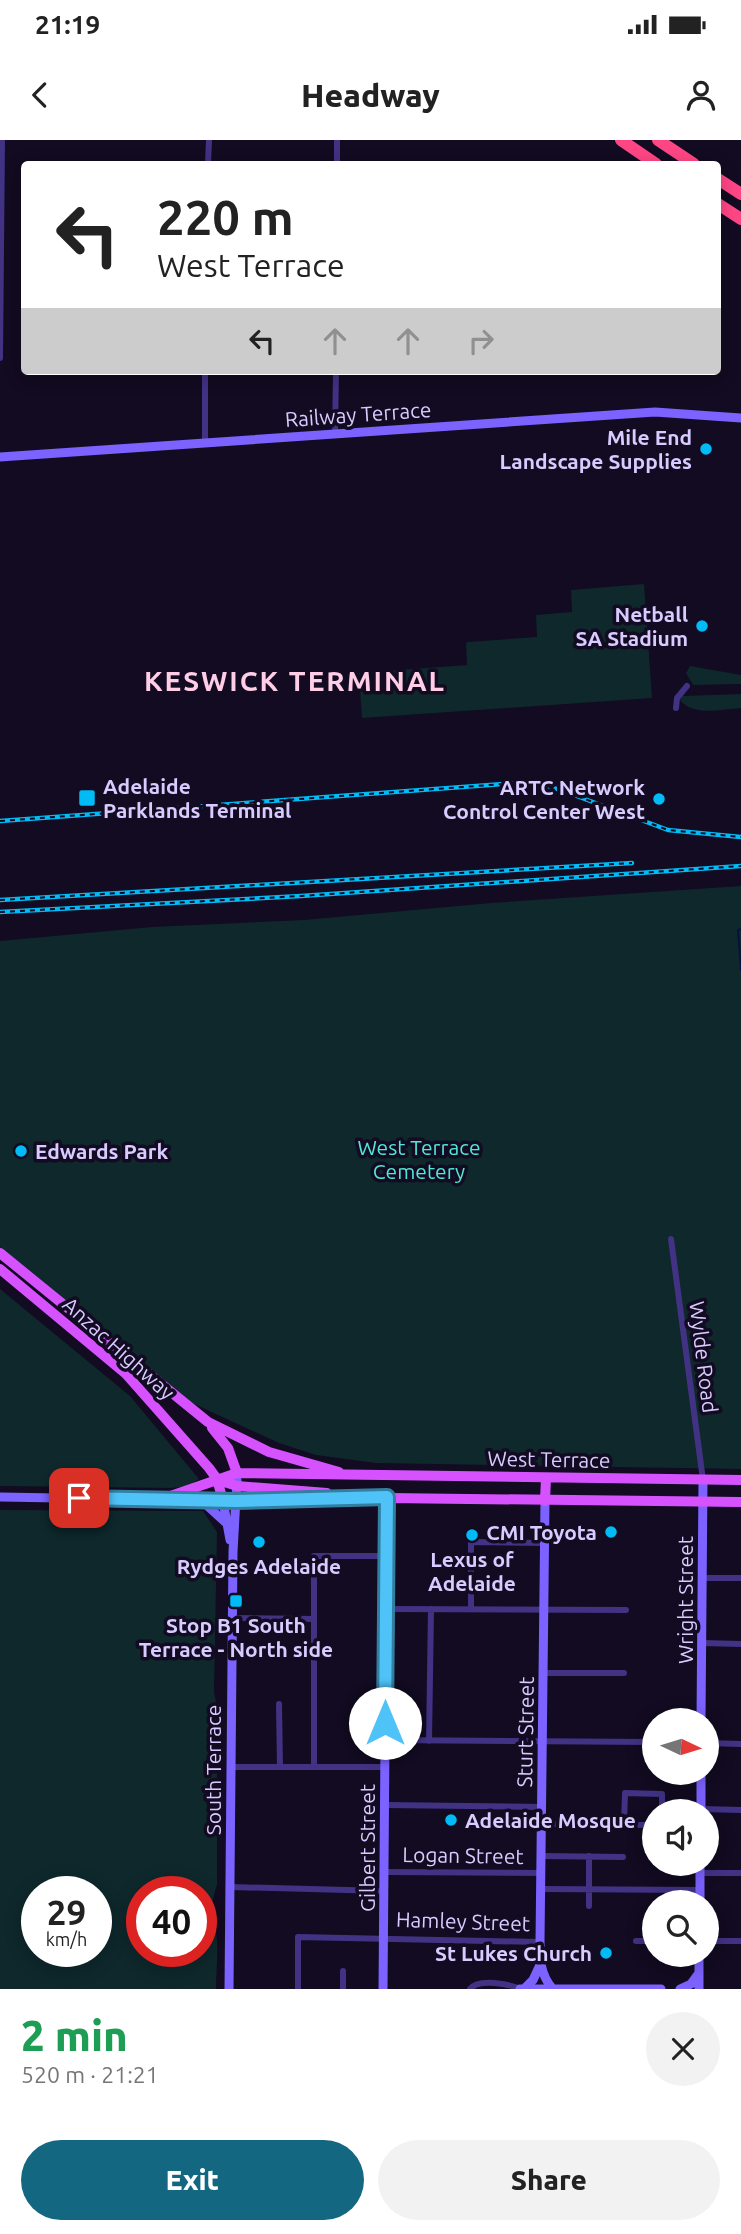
<!DOCTYPE html>
<meta charset="utf-8">
<style>
body{margin:0;font-family:Ubuntu,sans-serif;background:#f2f2f2;color:#222;height:100vh;display:flex;flex-direction:column;font-size:26px;white-space:nowrap}
*{box-sizing:border-box;margin:0}
p{font-size:23px;color:#767676}
.icon{flex:none;width:38px;height:38px;fill:none;stroke:currentColor;stroke-width:2;stroke-linecap:round;stroke-linejoin:round}
.map{position:relative;height:1849px;overflow:hidden}
.details{display:flex;flex-direction:column;background:#fff;flex:1}
.details>*{flex:none}
.banner{position:absolute;left:21px;top:21px;width:700px;height:214px;border-radius:7px;box-shadow:0 4px 18px #0003;background:#fff;color:#222;overflow:hidden}
.needle{width:46px;rotate:94deg}
.controls{position:absolute;left:642px;top:1568px;display:grid;gap:14px}
.controls a{display:grid;place-items:center;width:77px;height:77px;border-radius:50%;background:#fff;box-shadow:0 4px 18px #0003;font-size:35px}
.speed{position:absolute;left:21px;top:1736px;display:flex;gap:14px;font-size:35px;font-weight:700;text-align:center}
.speed>*{display:grid;place-content:center;width:91px;height:91px;border-radius:50%;background:#fff;box-shadow:0 4px 18px #0003;line-height:1}
.speed small{font-size:18px;font-weight:400}
.speed .limit{border:10px solid #d22;background:#fff;color:#111}
.pin{position:absolute;display:grid;place-items:center;width:60px;height:60px;color:#fff;margin:-30px;border-radius:14px;box-shadow:0 4px 10px #0006}
.me{position:absolute;width:77px;margin:-38px;rotate:0deg;stroke-linejoin:round;filter:drop-shadow(0 0 5px #0008)}
.turn{display:flex;align-items:center;gap:24px;height:147px;padding:0 21px;font-size:32px}
.turn .icon{width:91px;height:91px;stroke-width:2.5}
.turn b{display:block;font-size:49px;line-height:60px}
.lanes{display:flex;align-items:center;height:66px;padding:0 21px;background:#0003;justify-content:center;gap:35px;direction:ltr}
.lanes .off{opacity:.35}
.round{display:grid;place-items:center;flex:none;width:74px;height:74px;border-radius:37px;background:#f2f2f2}
.headline{display:flex;align-items:center;justify-content:space-between;height:119px;padding:0 21px}
h1{font-size:42px;font-weight:800;line-height:52px;color:#1e9e55}
.action{display:flex;gap:14px;margin-top:auto;padding:14px 21px}
.action a{flex:1;height:80px;border-radius:42px;background:#136781;color:#fff;font-size:28px;font-weight:800;line-height:80px;text-align:center}
.action a+a{background:#f2f2f2;color:#222}
.status{display:flex;justify-content:space-between;align-items:center;height:49px;padding:0 35px;background:#fff;direction:ltr}
.status svg{height:19px;fill:currentColor}
header{display:flex;justify-content:space-between;align-items:center;height:91px;padding:0 21px;background:#fff;font-size:32px;font-weight:800}
.map>svg:first-child{display:block}
.green{fill:#0e282c;fill-rule:evenodd}
.lines{fill:none;stroke-linecap:round;stroke-linejoin:round}
.stream{stroke:#051240;stroke-width:2}
.street{stroke:#413284;stroke-width:6}
.secondary{stroke:#7c62ff;stroke-width:9}
.primary{stroke:#d752ff;stroke-width:10}
.highway{stroke:#ff4685;stroke-width:12}
.rail-casing{stroke:#00bbf6;stroke-width:4.5}
.rail{stroke:#120b21;stroke-width:2;stroke-dasharray:5;stroke-linecap:butt}
.route-casing{stroke:#337fa1;stroke-width:18}
.route{stroke:#4fc3f7;stroke-width:12}
.poi-dot{fill:#00bbf6;stroke:#120b21;stroke-width:2.5}
.labels{text-anchor:middle;dominant-baseline:central;stroke-width:7;stroke-linejoin:round;paint-order:stroke}
.street-label{font-size:21px;fill:#d8cbff;stroke:#120b21}
.poi-label{font-size:21px;font-weight:bold;fill:#d8cbff;stroke:#120b21;text-anchor:end}
.park-label{font-size:21px;fill:#4ee9d8;stroke:#120b21}
.district-label{font-size:28px;font-weight:bold;letter-spacing:2px;fill:#ffcde6;stroke:#120b21}
</style>
<div class="status"><b>21:19</b><svg viewBox="0 0 49 12"><path d="M0 12V9h3v3zM5 12V6h3v6zM10 12V3h3v9zM15 12V0h3v12zM26 1h20v11H26zM47 4h2v5h-2z"/></svg></div>
<header><svg class="icon" aria-label="back" viewBox="0 0 24 24"><path d="M15 5l-7 7 7 7"/></svg>Headway<svg class="icon" aria-label="person" viewBox="0 0 24 24"><circle cx="12" cy="8" r="4"/><path d="M4 21q1-7 8-7t8 7"/></svg></header>
<div class="map">
<svg width="741" height="1849" viewBox="0 0 741 1849">
<rect width="100%" height="100%" fill="#120b21"/>
<!-- green -->
<path class="green" d="M644,444L652,558L362,578L359,533L467,525L466,503L468,502L537,497L536,475L572,472L571,450Z
M690,526L741,535V544L693,545L686,533Z
M741,554V568C721,569 694,577 680,560L682,556Z
M741,746V1329L376,1323L316,1315L279,1303L190,1262L0,1107V801L152,787L304,780L491,763Z
M0,1149L130,1256L199,1339L188,1346L172,1348L0,1346Z
M0,1370L203,1371L217,1392L214,1551L217,1569V1745C210,1766 212,1772 216,1793C219,1810 216,1831 216,1849H0ZM37,1752H96V1811H37ZM142,1752H201V1811H142Z"/>
<g class="lines">
<!-- stream -->
<path class="stream" d="M741,789L738,790L741,830"/>
<!-- street -->
<path class="street" d="M208,24L209,0
M337,24V0
M0,218L2,0
M335,293L336,231
M205,302V231
M676,568L677,558L687,546
M671,1099L703,1340
M702,1438H741
M386,1469L626,1470
M471,1469V1402L545,1403
M232,1478L314,1479
M702,1503L741,1504
M543,1533H624
M279,1564L280,1627
M385,1600L654,1602
M429,1601L431,1469
M707,1603L741,1604
M230,1627H385
M314,1627V1416H386
M385,1665L542,1667
M701,1669L741,1670
M541,1684L654,1685
M624,1684L625,1653L662,1654V1671
M541,1716L623,1717
M384,1732L541,1733
M700,1733H741
M230,1747L384,1751
M541,1749L700,1750
M589,1766V1716
M636,1801H654
M707,1801H741
M298,1849V1797L540,1802
M343,1849V1831
M470,1849C479,1838 509,1844 521,1849"/>
<!-- secondary -->
<path class="secondary" d="M0,317L655,272L741,278
M0,1357L236,1361
M202,1361L225,1382
M223,1361L230,1400
M545,1361L540,1802C540,1819 540,1835 553,1849
M701,1580L703,1340
M701,1671V1633
M700,1762V1724
M229,1849L233,1412L237,1340
M383,1849L387,1358
M520,1849H661
M524,1849L533,1840L541,1823
M680,1849L691,1844L699,1833
M699,1849V1815"/>
<!-- primary -->
<path class="primary" d="M0,1113L208,1282L269,1312L339,1332
M0,1129L126,1234L209,1328L217,1339L223,1361
M212,1288L228,1308L237,1333
M218,1340L237,1346L327,1353
M159,1360L237,1333L741,1340
M236,1361L387,1358L741,1362
M545,1361L546,1338"/>
<!-- highway -->
<path class="highway" d="M621,0L656,24
M658,0L694,24
M718,39L741,54
M718,64L741,79"/>
<defs>
<path id="rail" d="M0,681L517,643L558,649L668,690L741,697
M0,760L632,723
M0,772L301,756L741,726"/>
</defs>
<!-- rail casing -->
<use href="#rail" class="rail-casing"/>
<!-- rail -->
<use href="#rail" class="rail"/>
</g>
<g class="lines">
<defs>
<path id="route" d="M79,1358L236,1361L387,1357L385,1583"/>
</defs>
<!-- route casing -->
<use href="#route" class="route-casing"/>
<!-- route -->
<use href="#route" class="route"/>
</g>
<!-- markers -->
<g class="poi-dot">
<circle cx="706" cy="309" r="7"/>
<circle cx="702" cy="486" r="7"/>
<rect x="78" y="649" width="18" height="18" rx="3.5"/>
<circle cx="659" cy="659" r="7"/>
<circle cx="21" cy="1011" r="7"/>
<circle cx="611" cy="1392" r="7"/>
<circle cx="472" cy="1395" r="7"/>
<circle cx="259" cy="1402" r="7"/>
<rect x="229" y="1454" width="14" height="14" rx="3.5"/>
<circle cx="451" cy="1680" r="7"/>
<circle cx="606" cy="1813" r="7"/>
</g>
<g class="labels">
<!-- street labels -->
<g class="street-label">
<text transform="translate(358 274) rotate(-4)">Railway Terrace</text>
<text transform="translate(119 1208) rotate(42)">Anzac Highway</text>
<text transform="translate(704 1217) rotate(83)">Wylde Road</text>
<text transform="translate(549 1319) rotate(1)">West Terrace</text>
<text transform="translate(685 1460) rotate(-90)">Wright Street</text>
<text transform="translate(525 1592) rotate(-89)">Sturt Street</text>
<text transform="translate(213 1630) rotate(-90)">South Terrace</text>
<text transform="translate(367 1708) rotate(-90)">Gilbert Street</text>
<text transform="translate(463 1715) rotate(1)">Logan Street</text>
<text transform="translate(463 1781) rotate(2)">Hamley Street</text>
</g>
<!-- poi labels -->
<g class="poi-label">
<text x="692" y="297">Mile End<tspan x="692" dy="24">Landscape Supplies</tspan></text>
<text x="688" y="474">Netball<tspan x="688" dy="24">SA Stadium</tspan></text>
<text x="103" y="646" text-anchor="start">Adelaide<tspan x="103" dy="24">Parklands Terminal</tspan></text>
<text x="645" y="647">ARTC Network<tspan x="645" dy="24">Control Center West</tspan></text>
<text x="35" y="1011" text-anchor="start">Edwards Park</text>
<text x="597" y="1392">CMI Toyota</text>
<text x="472" y="1419" text-anchor="middle">Lexus of<tspan x="472" dy="24">Adelaide</tspan></text>
<text x="259" y="1426" text-anchor="middle">Rydges Adelaide</text>
<text x="236" y="1485" text-anchor="middle">Stop B1 South<tspan x="236" dy="24">Terrace - North side</tspan></text>
<text x="465" y="1680" text-anchor="start">Adelaide Mosque</text>
<text x="592" y="1813">St Lukes Church</text>
</g>
<!-- park labels -->
<g class="park-label">
<text x="419" y="1007">West Terrace<tspan x="419" dy="24">Cemetery</tspan></text>
</g>
<!-- district labels -->
<g class="district-label">
<text x="295" y="540">KESWICK TERMINAL</text>
</g>
</g>
</svg>
<div class="controls">
<a><svg class="needle" viewBox="-14 -14 28 28"><path d="M0-13l5 13h-10z" fill="#e53935"/><path d="M0 13l5-13h-10z" fill="#767676"/></svg></a>
<a><svg class="icon" aria-label="sound" viewBox="0 0 24 24"><path d="M4 9h4l5-4v14l-5-4H4zM17 9q2 3 0 6"/></svg></a>
<a><svg class="icon" aria-label="search" viewBox="0 0 24 24"><circle cx="10" cy="10" r="6"/><path d="M15 15l6 6"/></svg></a>
</div>
<div class="speed"><div>29<small>km/h</small></div><div class="limit">40</div></div>
<div class="pin" style="left:79px;top:1358px;background:#d93025"><svg class="icon" aria-label="arrive" viewBox="0 0 24 24"><path d="M6 21V4h12l-3 4 3 4H6"/></svg></div>
<svg class="me" style="left:385px;top:1583px" viewBox="-20 -20 40 40"><circle r="19" fill="#fff"/><path d="M0-13L10 11 0 6-10 11z" fill="#4fc3f7"/></svg>
<div class="banner">
<div class="turn"><svg class="icon" aria-label="left" viewBox="0 0 24 24"><path d="M17 20v-9H6M10 6l-5 5 5 5"/></svg><div><b>220 m</b>West Terrace</div></div>
<div class="lanes"><svg class="icon" aria-label="left" viewBox="0 0 24 24"><path d="M17 20v-9H6M10 6l-5 5 5 5"/></svg><svg class="icon off" aria-label="ahead" viewBox="0 0 24 24"><path d="M12 20V5M6 11l6-6 6 6"/></svg><svg class="icon off" aria-label="ahead" viewBox="0 0 24 24"><path d="M12 20V5M6 11l6-6 6 6"/></svg><svg class="icon off" aria-label="right" viewBox="0 0 24 24"><path d="M7 20v-9h11M14 6l5 5-5 5"/></svg></div>
</div>
</div>
<section class="details">
<div class="headline"><div><h1>2 min</h1><p>520 m · 21:21</p></div><a class="round"><svg class="icon" aria-label="close" viewBox="0 0 24 24"><path d="M6 6l12 12M18 6L6 18"/></svg></a></div>
<div class="action"><a>Exit</a><a>Share</a></div>
</section>
